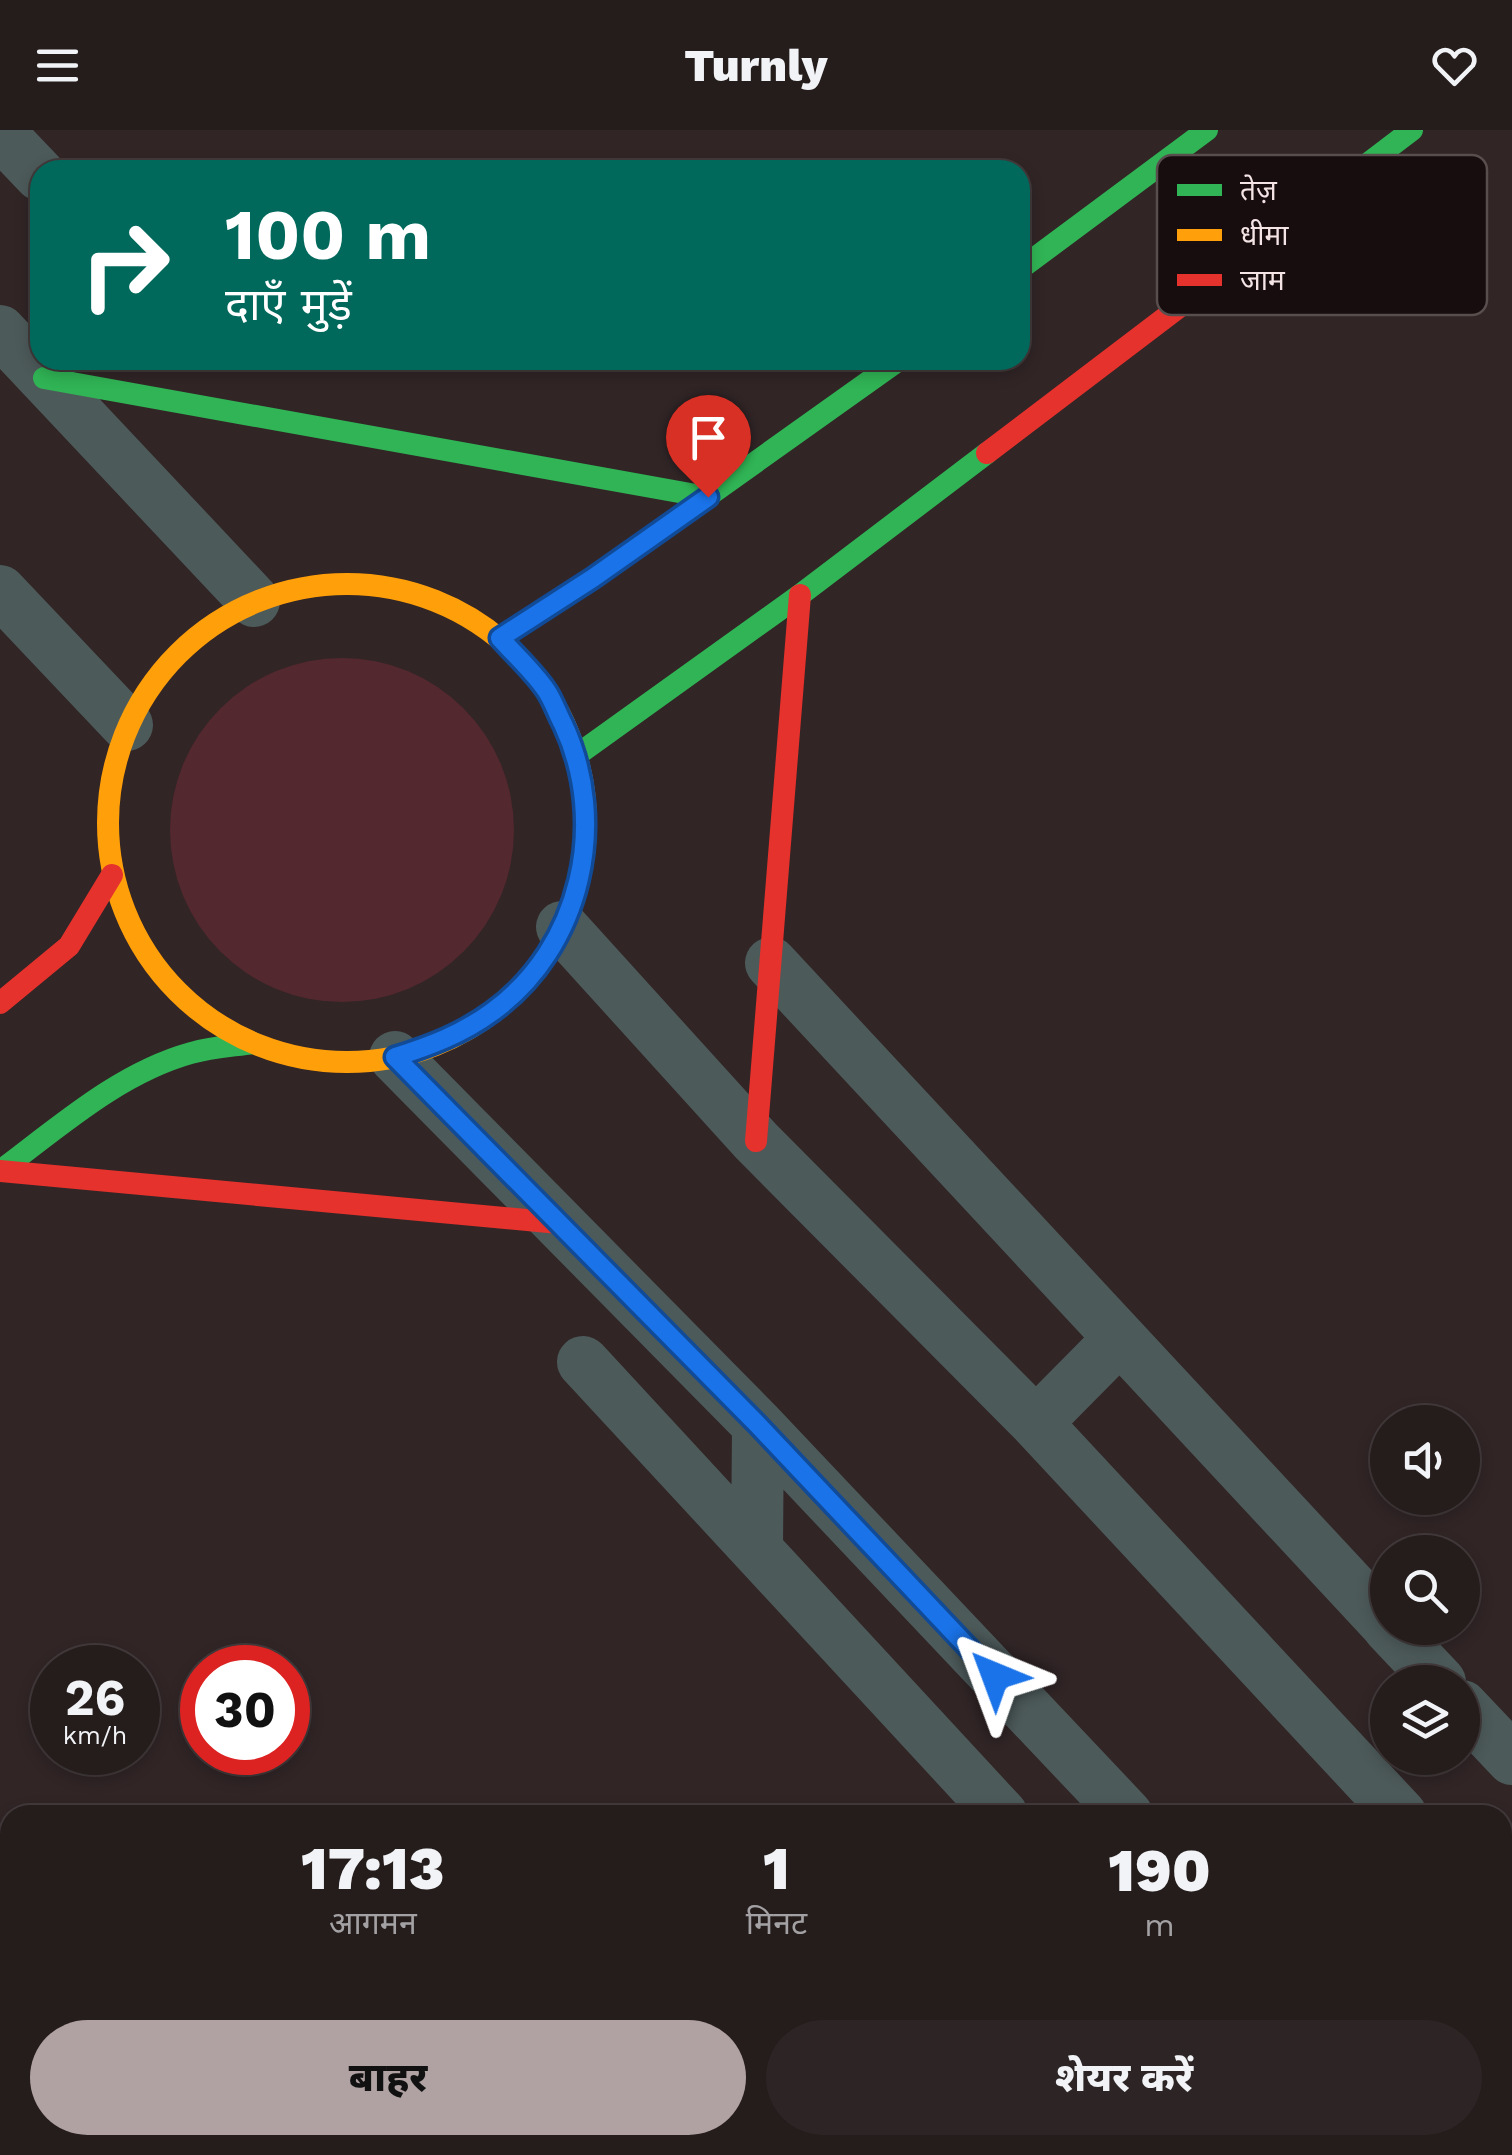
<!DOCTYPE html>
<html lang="hi">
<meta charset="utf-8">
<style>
body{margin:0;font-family:"Work Sans","Noto Sans Devanagari",sans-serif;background:#2d2525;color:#f1f3f6;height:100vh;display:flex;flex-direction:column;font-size:38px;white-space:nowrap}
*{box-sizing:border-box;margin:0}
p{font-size:32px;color:#a3a1a3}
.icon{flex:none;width:55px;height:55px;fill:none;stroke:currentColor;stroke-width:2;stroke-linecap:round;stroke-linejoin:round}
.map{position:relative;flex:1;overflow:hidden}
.sheet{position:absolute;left:0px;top:1675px;width:1512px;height:350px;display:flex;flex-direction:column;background:#251c1c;border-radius:30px 30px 0 0;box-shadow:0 5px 15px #0003,0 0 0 2px #423a3b}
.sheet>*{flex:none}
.hud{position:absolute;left:30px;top:30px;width:1000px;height:210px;border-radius:30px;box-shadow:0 5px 15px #0003,0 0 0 2px #423a3b;background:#00695c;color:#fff;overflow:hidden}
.buttons{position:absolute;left:1370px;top:1275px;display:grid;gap:20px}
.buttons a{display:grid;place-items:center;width:110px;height:110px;border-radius:50%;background:#251c1c;box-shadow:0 5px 15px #0003,0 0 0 2px #423a3b;font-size:50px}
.speed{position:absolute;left:30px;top:1515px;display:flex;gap:20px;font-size:50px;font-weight:700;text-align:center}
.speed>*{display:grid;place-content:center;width:130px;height:130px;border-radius:50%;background:#251c1c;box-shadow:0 5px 15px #0003,0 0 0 2px #423a3b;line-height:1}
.speed small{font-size:25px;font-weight:400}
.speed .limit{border:15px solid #d22;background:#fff;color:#111}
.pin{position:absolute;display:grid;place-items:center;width:85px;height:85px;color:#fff;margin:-102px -42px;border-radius:50% 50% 50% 0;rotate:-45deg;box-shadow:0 0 10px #0007}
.pin .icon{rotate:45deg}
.me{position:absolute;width:110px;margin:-55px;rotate:316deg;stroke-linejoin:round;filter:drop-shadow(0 0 8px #0008)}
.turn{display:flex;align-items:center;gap:35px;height:210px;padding:0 30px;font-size:45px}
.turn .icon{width:130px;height:130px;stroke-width:2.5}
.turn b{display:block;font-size:70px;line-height:85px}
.eta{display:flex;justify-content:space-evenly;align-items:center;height:170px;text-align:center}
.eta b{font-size:60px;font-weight:800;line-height:70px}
.action{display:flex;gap:20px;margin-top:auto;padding:20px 30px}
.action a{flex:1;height:115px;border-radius:60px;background:#b0a1a2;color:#111;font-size:40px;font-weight:800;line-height:115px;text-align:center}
.action a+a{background:#2d2525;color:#f1f3f6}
header{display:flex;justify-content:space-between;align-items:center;height:130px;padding:0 30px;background:#251c1c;font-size:45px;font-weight:800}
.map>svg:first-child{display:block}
.green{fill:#53282e}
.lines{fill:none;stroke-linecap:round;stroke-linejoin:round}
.street{stroke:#4d5a5a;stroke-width:52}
.fast{stroke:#30b455;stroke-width:22}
.slow{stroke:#ff9f0a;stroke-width:22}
.jam{stroke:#e5322d;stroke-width:22}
.route-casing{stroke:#114b97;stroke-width:25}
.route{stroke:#1a73e8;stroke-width:18}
.key{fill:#170d0e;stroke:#594e4e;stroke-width:2.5}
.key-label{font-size:28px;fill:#f4e4e5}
</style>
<header><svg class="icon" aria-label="menu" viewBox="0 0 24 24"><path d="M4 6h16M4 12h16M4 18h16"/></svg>Turnly<svg class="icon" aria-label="heart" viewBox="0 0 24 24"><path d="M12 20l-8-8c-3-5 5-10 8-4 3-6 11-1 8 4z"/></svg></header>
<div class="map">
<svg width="1512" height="2025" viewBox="0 0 1512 2025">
<rect width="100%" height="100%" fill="#312526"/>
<!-- green -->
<path class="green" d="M170 700a172 172 0 1 1 344 0a172 172 0 1 1-344 0Z"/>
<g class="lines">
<!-- street -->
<path class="street" d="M0,3L40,45
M0,201L254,471
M0,461L127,595
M562,797L756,1011L1036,1293L1401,1685
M771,833L1388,1496
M395,927L758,1295L1127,1685
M583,1232L1002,1685
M1036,1293L1120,1208
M757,1417L758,1295
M1389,1498L1440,1552
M1462,1576L1512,1629
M1502,1794L1512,1804
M1304,2015L1313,2025
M1439,2015L1448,2025"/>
<!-- fast -->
<path class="fast" d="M1291,92L1412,0
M1020,139L1207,0
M44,248L707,367
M500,508L593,448L899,230
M577,625L800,465L987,323
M0,1041C59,997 119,943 191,923C211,917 233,916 253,913"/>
<!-- slow -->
<path class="slow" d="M108 693a239 239 0 1 1 478 0a239 239 0 1 1-478 0Z"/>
<!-- jam -->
<path class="jam" d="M987,323L1291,92
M0,873L69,816L112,745
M756,1011L800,465
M0,1041L559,1093"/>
</g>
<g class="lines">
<defs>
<path id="route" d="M708,367L593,448L500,508C515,525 533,541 546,560C553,570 557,583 563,594C609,692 582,817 492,882C462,904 430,916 395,927L758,1295L995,1546"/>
</defs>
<!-- route casing -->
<use href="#route" class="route-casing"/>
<!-- route -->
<use href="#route" class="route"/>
</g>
<!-- legend -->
<rect x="1157" y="25" width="330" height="160" rx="15" class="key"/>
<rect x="1177" y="54" width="45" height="12" fill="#30b455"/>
<rect x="1177" y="99" width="45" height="12" fill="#ff9f0a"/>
<rect x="1177" y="144" width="45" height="12" fill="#e5322d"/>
<g class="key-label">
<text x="1240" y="70">तेज़</text>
<text x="1240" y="115">धीमा</text>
<text x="1240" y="160">जाम</text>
</g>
</svg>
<div class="buttons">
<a><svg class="icon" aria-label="sound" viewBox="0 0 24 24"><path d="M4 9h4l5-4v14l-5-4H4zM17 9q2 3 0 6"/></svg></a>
<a><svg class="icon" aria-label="search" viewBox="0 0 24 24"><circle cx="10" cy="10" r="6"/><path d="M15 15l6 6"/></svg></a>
<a><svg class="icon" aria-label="layers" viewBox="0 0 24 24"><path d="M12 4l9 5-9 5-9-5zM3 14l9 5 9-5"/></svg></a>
</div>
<div class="speed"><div>26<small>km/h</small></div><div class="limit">30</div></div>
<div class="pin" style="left:708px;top:367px;background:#d93025"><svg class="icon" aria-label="arrive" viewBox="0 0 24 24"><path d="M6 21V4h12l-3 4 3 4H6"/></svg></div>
<svg class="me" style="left:995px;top:1546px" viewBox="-20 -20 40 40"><path d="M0-17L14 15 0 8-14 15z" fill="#1a73e8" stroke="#fff" stroke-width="4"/></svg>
<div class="hud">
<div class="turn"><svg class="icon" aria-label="right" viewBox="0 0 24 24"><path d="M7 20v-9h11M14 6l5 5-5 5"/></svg><div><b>100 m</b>दाएँ मुड़ें</div></div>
</div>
<section class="sheet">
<div class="eta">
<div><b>17:13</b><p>आगमन</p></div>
<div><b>1</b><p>मिनट</p></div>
<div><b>190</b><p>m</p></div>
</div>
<div class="action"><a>बाहर</a><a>शेयर करें</a></div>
</section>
</div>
